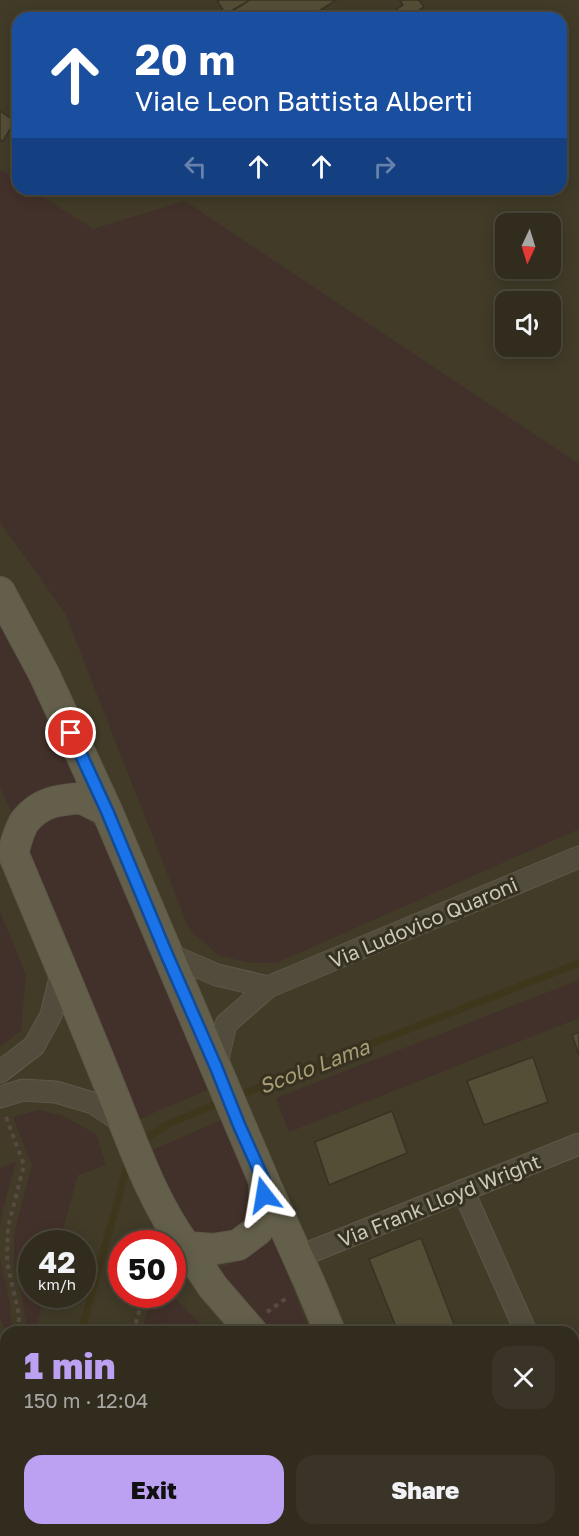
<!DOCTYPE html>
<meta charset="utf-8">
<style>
body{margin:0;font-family:"Golos Text",sans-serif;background:#393427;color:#f1f3f6;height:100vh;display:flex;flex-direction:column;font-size:22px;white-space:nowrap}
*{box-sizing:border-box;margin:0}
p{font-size:20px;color:#a8a7a4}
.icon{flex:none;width:33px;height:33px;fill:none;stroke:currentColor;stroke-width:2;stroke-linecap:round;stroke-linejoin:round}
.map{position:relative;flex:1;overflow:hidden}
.drawer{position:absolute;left:0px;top:1326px;width:579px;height:210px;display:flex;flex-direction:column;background:#312c1e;border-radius:18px 18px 0 0;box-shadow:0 3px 15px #0003,0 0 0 2px #4c483c}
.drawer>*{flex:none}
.hud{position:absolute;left:12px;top:12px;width:555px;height:183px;border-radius:18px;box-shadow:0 3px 15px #0003,0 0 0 2px #4c483c;background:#1a4fa0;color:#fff;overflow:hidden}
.needle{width:39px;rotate:184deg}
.fabs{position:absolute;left:495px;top:213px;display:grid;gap:12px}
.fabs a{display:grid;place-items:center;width:66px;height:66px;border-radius:12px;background:#312c1e;box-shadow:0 3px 15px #0003,0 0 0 2px #4c483c;font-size:30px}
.speed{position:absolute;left:18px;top:1230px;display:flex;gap:12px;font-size:30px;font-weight:700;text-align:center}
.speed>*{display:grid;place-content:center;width:78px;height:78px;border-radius:50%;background:#312c1e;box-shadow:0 3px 15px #0003,0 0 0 2px #4c483c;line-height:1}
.speed small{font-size:15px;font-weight:400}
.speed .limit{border:9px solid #d22;background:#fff;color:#111}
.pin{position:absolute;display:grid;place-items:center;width:51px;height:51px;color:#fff;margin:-26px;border:3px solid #fff;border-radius:50%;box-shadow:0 2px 6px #0007}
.me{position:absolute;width:66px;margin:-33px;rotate:346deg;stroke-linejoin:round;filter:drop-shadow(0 0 4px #0008)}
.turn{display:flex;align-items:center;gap:21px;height:126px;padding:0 24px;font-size:27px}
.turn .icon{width:78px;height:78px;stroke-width:2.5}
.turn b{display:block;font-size:42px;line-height:51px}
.lanes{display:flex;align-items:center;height:57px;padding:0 24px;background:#0003;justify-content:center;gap:30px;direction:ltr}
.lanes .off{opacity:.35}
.round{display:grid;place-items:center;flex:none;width:63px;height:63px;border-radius:18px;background:#393427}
.summary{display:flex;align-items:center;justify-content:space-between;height:102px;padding:0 24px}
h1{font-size:36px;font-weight:800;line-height:45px;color:#bca0f2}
.primary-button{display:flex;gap:12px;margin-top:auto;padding:12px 24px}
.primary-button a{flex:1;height:69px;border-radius:18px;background:#bca0f2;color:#111;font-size:24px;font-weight:800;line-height:69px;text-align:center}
.primary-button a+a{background:#393427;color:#f1f3f6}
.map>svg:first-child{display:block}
.green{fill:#42312a}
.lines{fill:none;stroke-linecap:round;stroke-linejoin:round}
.stream{stroke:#3f371b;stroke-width:7}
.building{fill:#554e37;stroke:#383323;stroke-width:1.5}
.minor-casing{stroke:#5d5849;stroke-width:23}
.secondary-casing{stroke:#5d5849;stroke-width:32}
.path{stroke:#5a4943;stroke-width:4;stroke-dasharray:4.5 4.5;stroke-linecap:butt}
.minor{stroke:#514c3c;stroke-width:21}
.secondary{stroke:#635f4a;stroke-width:30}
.route-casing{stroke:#114b97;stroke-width:15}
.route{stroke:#1a73e8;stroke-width:10}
.labels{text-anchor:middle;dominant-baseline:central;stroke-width:6;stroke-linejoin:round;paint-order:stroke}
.street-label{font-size:20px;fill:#cbc7b9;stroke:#363120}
.water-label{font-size:21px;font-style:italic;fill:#a89c74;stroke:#363120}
</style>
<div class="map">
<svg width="579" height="1536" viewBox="0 0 579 1536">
<rect width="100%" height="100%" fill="#413b28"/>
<!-- green -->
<path class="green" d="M0,169L18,181V189H31L93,229L185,201L579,464V829L276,963H250L218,955L189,929L65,613L0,522Z
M0,620L86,790L14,818L0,787Z
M70,813L86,818L99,829L210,1089L139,1119L29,854L31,839L38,825L52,814Z
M0,912L26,975L21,1031L0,1047Z
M579,980V1018L289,1132L276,1098Z
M39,1110L63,1116L96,1134L106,1165L78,1175L59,1243L32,1244V1294L45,1295L34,1332H27L21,1291L14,1264V1234L32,1165L13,1117Z
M223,1119L254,1192L246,1224L235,1233L214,1237L193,1233L183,1226L153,1150Z
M16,1162L3,1209L0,1226V1168Z
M271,1233L310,1332H266L205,1266H226L249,1256Z
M0,1258L10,1303L11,1332H6L0,1318Z
M158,1295L178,1301L208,1332H142L149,1305Z
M6,1346V1376L1,1409L0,1349Z
M94,1530H127L140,1536H92Z
M161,1530H302L306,1536H171Z"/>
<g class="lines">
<!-- stream -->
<path class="stream" d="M235,1097L579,963
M140,1142L170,1123L222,1102
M81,1332L129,1160
M38,1536L39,1530"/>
</g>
<!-- building -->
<path class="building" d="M217,0H250L226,15Z
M250,0H336L308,18H233L229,12Z
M400,0H419L424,7L407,18H394L391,13L403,5Z
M0,111L15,121L3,141L0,140Z
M579,1032V1055L572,1035Z
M533,1057L548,1102L484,1125L467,1081Z
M392,1111L407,1153L329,1185L315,1142Z
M421,1238L457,1332H398L369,1259Z
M579,1393V1446L573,1448V1395Z
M484,1530H530L533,1536H487Z"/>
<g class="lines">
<defs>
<path id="minor" d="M166,953L217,975L268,987
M216,1067L226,1024L268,987L579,857
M0,1072L34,1046L51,1015L62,969
M0,1097L23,1090L56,1092L93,1103L125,1124
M463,1190L526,1332
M298,1257L579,1144
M573,1372L579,1369"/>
<path id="secondary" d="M0,592L44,674L107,811
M81,798L107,811L264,1181L265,1209L258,1230L238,1245L214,1249L186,1247C150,1198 131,1138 108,1082C77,1005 45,929 13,853C16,843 19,829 25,821C40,802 58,800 81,798Z
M266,1186L310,1284L330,1332
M186,1247L213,1287L252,1332
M403,1530L406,1536"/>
</defs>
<!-- minor casing -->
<use href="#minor" class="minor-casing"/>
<!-- secondary casing -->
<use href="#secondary" class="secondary-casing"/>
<!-- path -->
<path class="path" d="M6,1117L24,1165L8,1227L7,1262L19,1315L18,1332
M172,1283L181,1289
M267,1312L288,1297
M133,1332L143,1299L146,1294
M0,1448L6,1419
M0,1498L6,1499
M143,1530L156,1536
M83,1536L84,1530"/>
<!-- minor -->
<use href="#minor" class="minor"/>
<!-- secondary -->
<use href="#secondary" class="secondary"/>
</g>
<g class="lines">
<defs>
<path id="route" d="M71,733L107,811L166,953L216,1067L239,1125L264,1181V1195"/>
</defs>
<!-- route casing -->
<use href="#route" class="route-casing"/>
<!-- route -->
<use href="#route" class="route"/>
</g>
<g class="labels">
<!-- street labels -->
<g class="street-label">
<text transform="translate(423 922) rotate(-23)">Via Ludovico Quaroni</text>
<text transform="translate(439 1200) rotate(-22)">Via Frank Lloyd Wright</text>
</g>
<!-- water labels -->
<g class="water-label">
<text transform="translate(314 1066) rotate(-21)">Scolo Lama</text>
</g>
</g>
</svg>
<div class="fabs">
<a><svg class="needle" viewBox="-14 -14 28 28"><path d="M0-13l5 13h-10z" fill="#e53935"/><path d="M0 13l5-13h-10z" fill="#a8a7a4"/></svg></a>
<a><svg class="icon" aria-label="sound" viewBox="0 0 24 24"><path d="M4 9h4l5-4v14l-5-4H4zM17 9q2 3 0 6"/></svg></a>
</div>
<div class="speed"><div>42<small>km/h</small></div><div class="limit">50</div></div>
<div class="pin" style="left:71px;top:733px;background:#d93025"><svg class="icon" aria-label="arrive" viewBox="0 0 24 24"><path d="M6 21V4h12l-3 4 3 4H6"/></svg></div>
<svg class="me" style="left:264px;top:1195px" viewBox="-20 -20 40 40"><path d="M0-17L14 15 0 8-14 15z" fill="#1a73e8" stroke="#fff" stroke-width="4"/></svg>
<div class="hud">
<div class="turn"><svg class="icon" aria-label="ahead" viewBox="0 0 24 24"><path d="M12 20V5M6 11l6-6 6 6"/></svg><div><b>20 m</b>Viale Leon Battista Alberti</div></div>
<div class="lanes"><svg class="icon off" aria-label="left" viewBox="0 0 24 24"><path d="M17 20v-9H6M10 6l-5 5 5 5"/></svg><svg class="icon" aria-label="ahead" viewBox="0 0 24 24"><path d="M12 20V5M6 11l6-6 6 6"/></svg><svg class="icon" aria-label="ahead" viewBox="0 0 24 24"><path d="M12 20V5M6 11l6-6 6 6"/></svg><svg class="icon off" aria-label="right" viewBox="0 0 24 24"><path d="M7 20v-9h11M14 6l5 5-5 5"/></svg></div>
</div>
<section class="drawer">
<div class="summary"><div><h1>1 min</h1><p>150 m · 12:04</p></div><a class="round"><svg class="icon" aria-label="close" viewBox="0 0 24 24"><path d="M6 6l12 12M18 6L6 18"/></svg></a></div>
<div class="primary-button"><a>Exit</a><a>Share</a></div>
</section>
</div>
